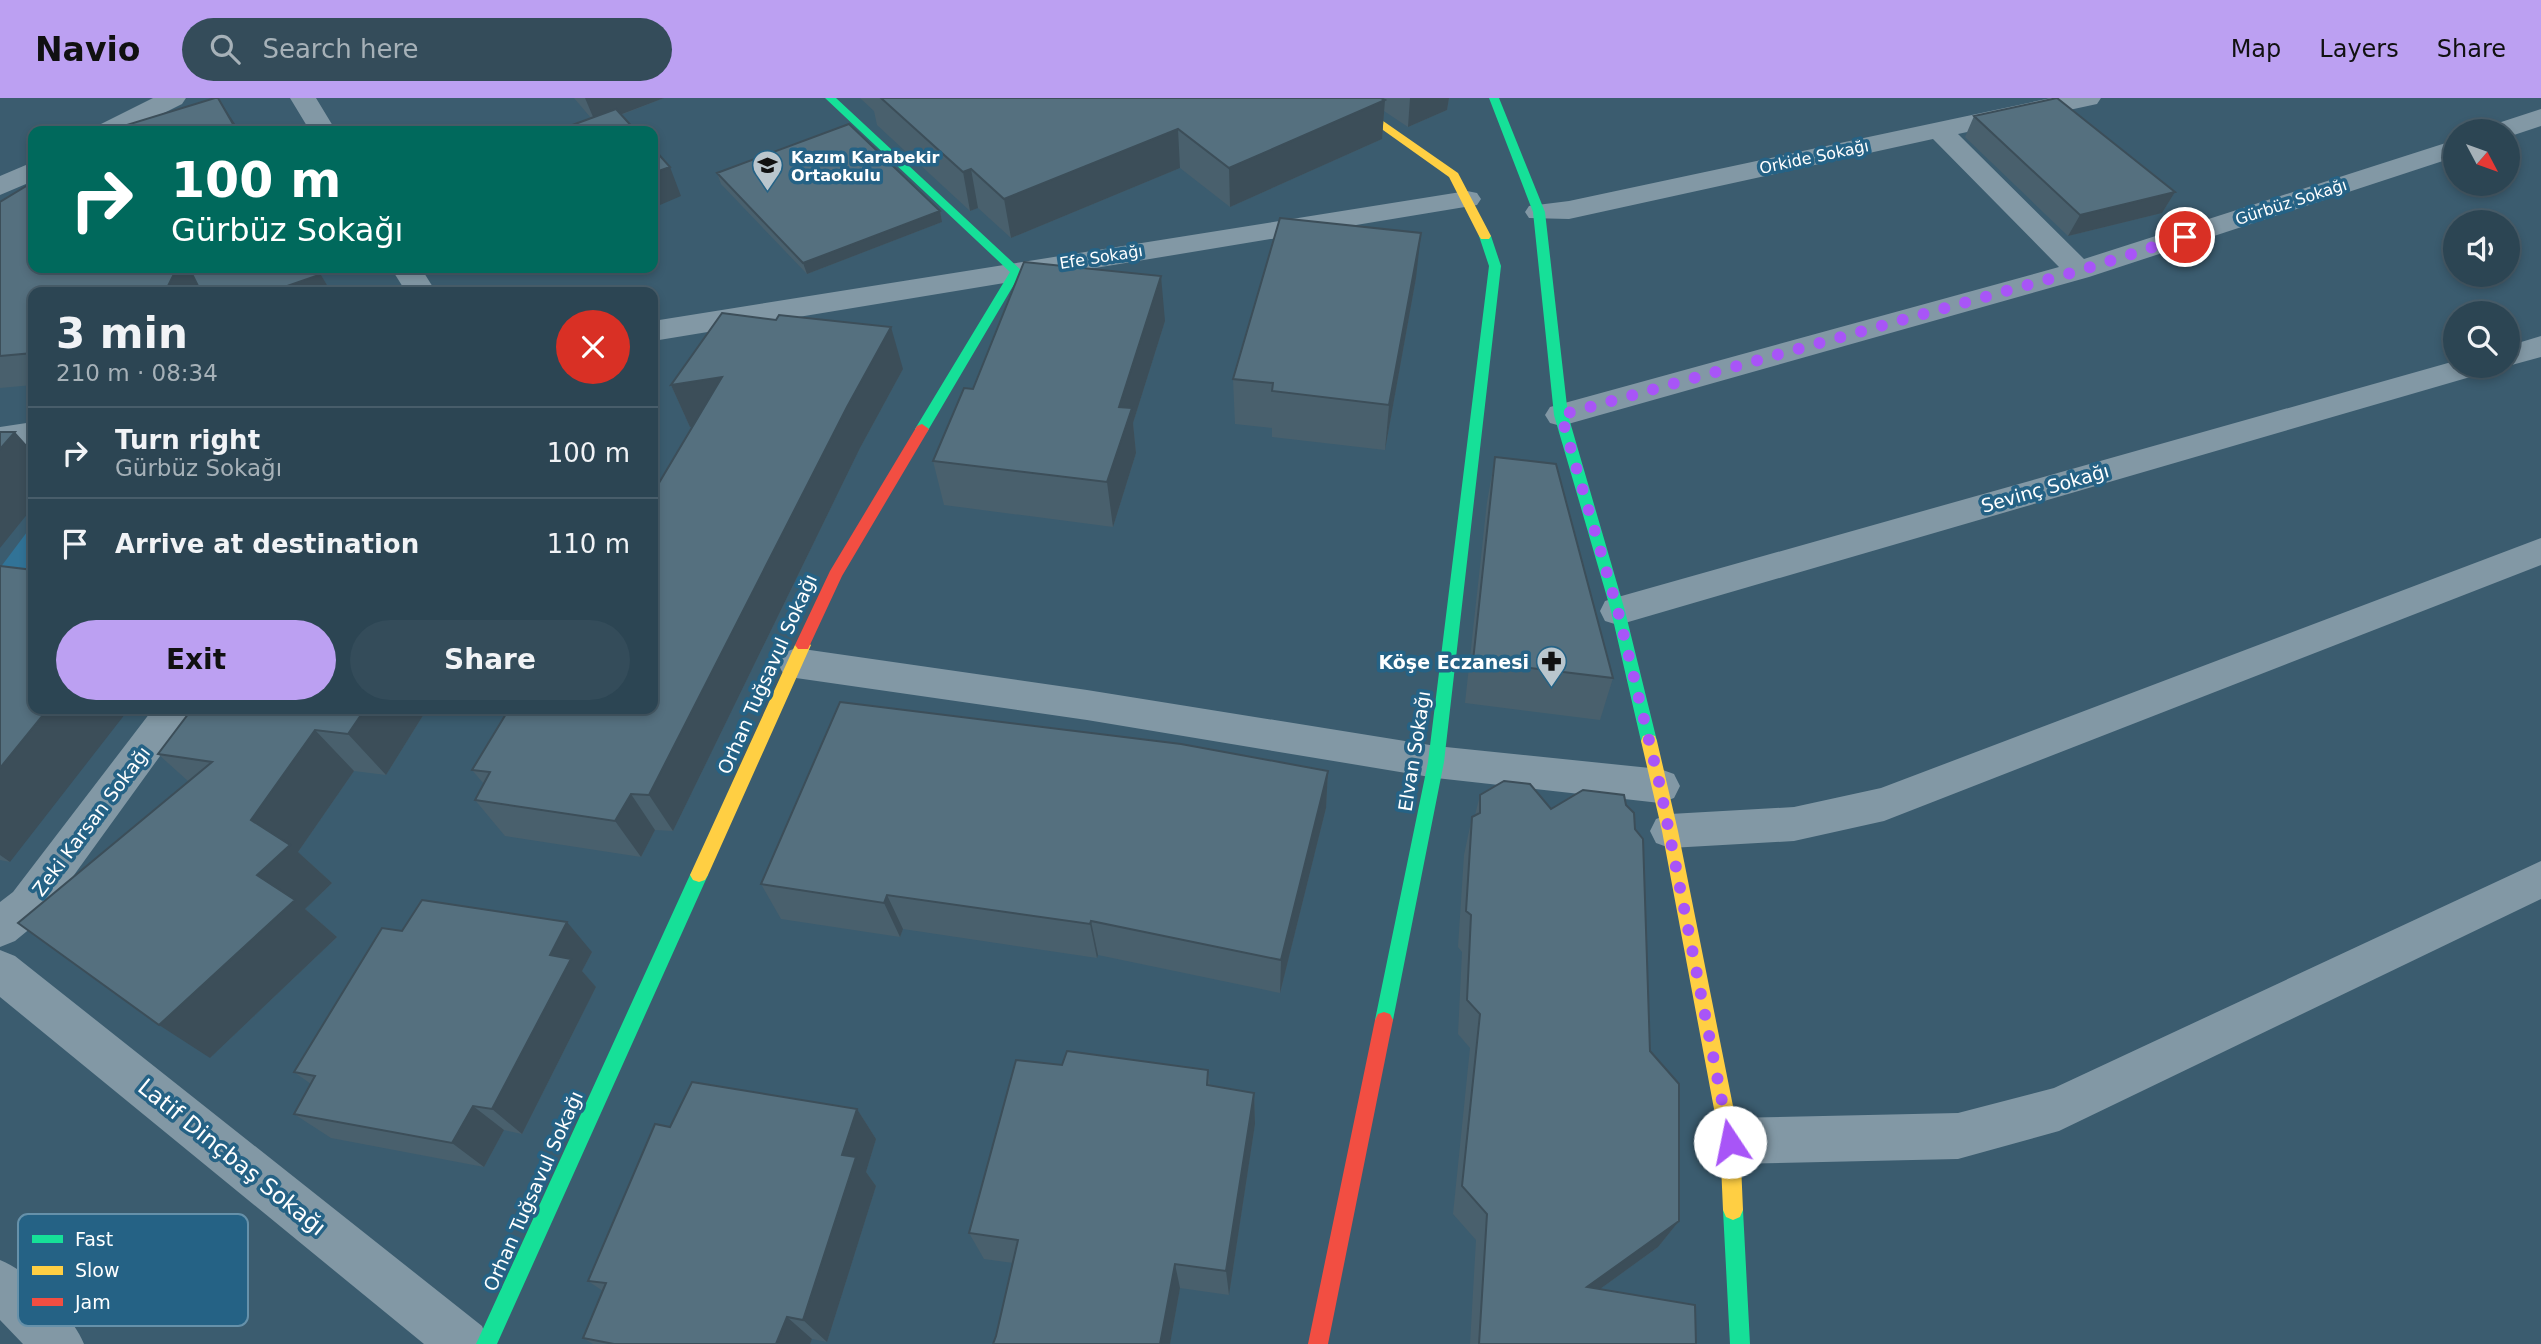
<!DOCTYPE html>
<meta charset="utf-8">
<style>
body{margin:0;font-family:"DejaVu Sans",sans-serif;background:#344c5a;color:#f1f3f6;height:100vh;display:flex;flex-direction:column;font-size:26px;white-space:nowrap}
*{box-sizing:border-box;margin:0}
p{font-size:23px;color:#a6b1b8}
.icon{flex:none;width:38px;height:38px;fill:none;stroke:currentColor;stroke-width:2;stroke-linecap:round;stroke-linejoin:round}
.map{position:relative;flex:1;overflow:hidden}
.details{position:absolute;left:28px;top:189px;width:630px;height:427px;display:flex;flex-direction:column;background:#2c4553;border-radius:14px;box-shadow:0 4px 10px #0003,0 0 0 2px #485d6a}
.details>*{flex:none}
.hud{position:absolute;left:28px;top:28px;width:630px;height:147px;border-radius:14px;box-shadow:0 4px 10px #0003,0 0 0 2px #485d6a;background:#00695c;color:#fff;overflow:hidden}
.needle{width:46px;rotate:131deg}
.controls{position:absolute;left:2443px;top:21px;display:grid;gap:14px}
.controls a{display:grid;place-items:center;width:77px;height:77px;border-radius:50%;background:#2c4553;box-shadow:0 4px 10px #0003,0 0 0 2px #485d6a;font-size:35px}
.pin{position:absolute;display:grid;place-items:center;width:60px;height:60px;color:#fff;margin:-30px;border:4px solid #fff;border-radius:50%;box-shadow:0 2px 7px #0007}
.me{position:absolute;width:77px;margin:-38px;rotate:349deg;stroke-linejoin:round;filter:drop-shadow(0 0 5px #0008)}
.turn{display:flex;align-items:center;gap:24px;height:147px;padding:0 28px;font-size:32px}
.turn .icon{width:91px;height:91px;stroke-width:2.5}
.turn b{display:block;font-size:49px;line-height:60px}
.round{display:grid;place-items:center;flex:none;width:74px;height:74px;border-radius:37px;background:#344c5a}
.headline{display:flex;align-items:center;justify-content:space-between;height:119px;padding:0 28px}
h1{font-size:42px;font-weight:700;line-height:52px}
.action{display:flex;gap:14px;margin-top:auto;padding:14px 28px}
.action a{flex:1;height:80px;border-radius:42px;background:#bca0f2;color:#111;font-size:28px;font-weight:700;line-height:80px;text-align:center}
.action a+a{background:#344c5a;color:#f1f3f6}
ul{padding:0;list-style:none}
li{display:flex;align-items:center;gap:21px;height:91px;padding:0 28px;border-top:2px solid #485d6a}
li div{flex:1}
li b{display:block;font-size:26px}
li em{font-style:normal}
header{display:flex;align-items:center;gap:42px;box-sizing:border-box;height:98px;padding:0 35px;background:#bca0f2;color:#111}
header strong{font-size:33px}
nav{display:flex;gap:38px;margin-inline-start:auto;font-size:24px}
.search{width:490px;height:63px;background:#344c5a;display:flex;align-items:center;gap:18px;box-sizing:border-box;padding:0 24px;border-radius:38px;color:#a6b1b8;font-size:26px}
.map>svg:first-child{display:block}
.green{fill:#317397}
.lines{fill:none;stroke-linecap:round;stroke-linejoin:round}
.street{fill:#8298a5;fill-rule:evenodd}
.fast{fill:#16e098;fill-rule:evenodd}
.slow{fill:#ffcf43;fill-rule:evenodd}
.jam{fill:#f24e42;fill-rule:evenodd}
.wall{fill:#49606d}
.shaded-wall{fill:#3c4e59}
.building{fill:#55707f;stroke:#3c4e59;stroke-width:2}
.route{stroke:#a855f7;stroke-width:12;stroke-dasharray:0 21.6}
.labels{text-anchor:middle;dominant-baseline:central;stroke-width:7;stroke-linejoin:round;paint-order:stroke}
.far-poi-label{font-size:16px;font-weight:bold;fill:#fff;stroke:#256285;text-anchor:start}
.far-street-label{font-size:16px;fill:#fff;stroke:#256285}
.street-label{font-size:19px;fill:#fff;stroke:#256285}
.poi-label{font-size:19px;font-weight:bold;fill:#fff;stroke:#256285;text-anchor:end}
.near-street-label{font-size:23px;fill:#fff;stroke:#256285}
.key{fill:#256285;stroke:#6691aa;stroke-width:2}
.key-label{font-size:19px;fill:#fff}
</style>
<header>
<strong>Navio</strong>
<div class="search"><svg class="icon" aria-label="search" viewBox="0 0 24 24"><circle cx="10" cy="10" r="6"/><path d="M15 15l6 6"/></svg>Search here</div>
<nav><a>Map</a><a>Layers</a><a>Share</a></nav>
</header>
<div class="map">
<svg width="2541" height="1246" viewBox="0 0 2541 1246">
<rect width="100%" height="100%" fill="#3b5c6f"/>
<!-- green -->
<path class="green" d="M33,426V507L0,470Z"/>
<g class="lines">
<!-- street -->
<path class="street" d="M153,0H186L182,6L128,33H95L99,27Z
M290,0H316L336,33H310Z
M2051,0H2101L2097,6L1958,36L2084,161L2455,42V59L2089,179L1561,328L1550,325L1545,317L1550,309L2059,169L1933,41L1569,121L1529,120L1525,114L1529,108L1569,103Z
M2541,11V28L2508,39V33H2488L2492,27Z
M33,64V83L0,97V78Z
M1467,93L1477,95L1481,101L1477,107L653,243V223Z
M391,170H421L436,194H406Z
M2541,238V259L2508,268H2506L2508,248Z
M2455,263V268H2489L2484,275L1618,527L1605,523L1600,513L1605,503L1618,499Z
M33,324V346L0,351V329Z
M2541,440V467L1884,723L1794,743L1670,750L1656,745L1650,733L1656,721L1670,716L1794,709L1881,690Z
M796,550L1087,592L1436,648L1660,671L1674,676L1680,688L1674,700L1660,705L1436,680L1087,622L796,580L783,575L777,565L783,555Z
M153,611H194L43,820L15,843L0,849V804L13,794Z
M2541,763V801L2059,1033L1958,1061L1730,1066L1713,1059L1707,1043L1713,1027L1730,1020L1958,1015L2054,990Z
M0,852L15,858L482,1228L489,1246H424L0,899Z
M0,1162C30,1174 72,1216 84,1246H23L0,1222Z"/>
<!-- fast -->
<path class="fast" d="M825,0H836L1022,173L927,334L922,336L915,331L1010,174Z
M1489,0H1499L1545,114L1568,317L1625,513L1657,643L1655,648H1643L1641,643L1611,513L1554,317L1533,114Z
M1485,134L1491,138L1501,168L1444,664L1393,922L1390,928L1384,930L1378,928L1375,922L1428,664L1489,168L1479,138Z
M699,770L705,772L708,777L497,1246H476L690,777L693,772Z
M1733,1102L1740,1105L1743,1112L1750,1246H1730L1723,1112L1726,1105Z"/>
<!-- slow -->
<path class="slow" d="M1338,0H1350L1458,75L1491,138L1489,141H1481L1479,138L1449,79Z
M803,541L811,547L708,777L705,782L699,784L693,782L690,777L795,547Z
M1649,636L1655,638L1657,643L1678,733L1740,1043L1743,1112L1740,1119L1733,1122L1726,1119L1723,1112L1720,1043L1662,733L1641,643L1643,638Z"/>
<!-- jam -->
<path class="jam" d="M922,326L929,331L842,478L808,551H798L795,547L830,473L917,328Z
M1384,914L1390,916L1393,922L1328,1246H1308L1375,922L1378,916Z"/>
</g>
<!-- wall -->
<path class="wall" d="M574,0H664L621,17L591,20Z
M860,0H1449L1447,12L1408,29L1384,13L1382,41L1230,109L1180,70L1011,140L978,110L970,113L877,27L874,13Z
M1974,18L2175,94L2162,115L2068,138L1965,39Z
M717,75L940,113L942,124L807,176L721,86Z
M0,104L317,170L331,194H33V287L0,290Z
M1416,180L1385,352L1272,339V330L1235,326L1233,281Z
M1165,223L1133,325L1136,355L1113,429L944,407L933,363L973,291Z
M903,271L860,350L673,733L655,732L641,759L505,738L475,702L484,686L472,672L653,611L692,328L690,329L671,287Z
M1495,359L1613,580L1600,622L1465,605L1487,404Z
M0,468L10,764L0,762Z
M427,611L386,677L354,673L298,754L332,785L305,811L337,839L210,960L188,683L158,656Z
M1328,673L1326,710L1280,895L1098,857L1097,860L903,831L900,839L781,821L761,786Z
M1480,697L1551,711L1626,707L1635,731L1650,953L1679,1123L1658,1149L1600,1191L1696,1246H1470L1476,1142L1453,1116L1470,950L1458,936L1462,854L1458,849L1464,757L1472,719L1475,717Z
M402,833L592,854L582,873L596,889L522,1036L504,1032L484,1069L331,1040L294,1016L311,986L294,974Z
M1062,967L1208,972L1210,987L1254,995L1255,1026L1229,1197L1180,1190L1170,1246H993L996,1238L1013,1165L984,1161L969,1135Z
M857,1011L876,1041L866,1074L876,1088L827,1244L812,1241L810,1246H593L583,1240L603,1193L588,1183L670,1029Z"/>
<!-- shaded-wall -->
<path class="shaded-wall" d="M218,0L237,29L239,33H237Z
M585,0H664L596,26Z
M1410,0H1449L1447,12L1408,29Z
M1385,2L1382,41L1230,109L1229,70Z
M1178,31L1180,70L1011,140L1004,101Z
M670,69L681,98L653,110V75Z
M971,71L978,110L970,113L963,74Z
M2175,94L2162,115L2068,138L2080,117Z
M940,113L942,124L807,176L803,165Z
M1421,135L1416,180L1385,352L1389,307Z
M177,170H192L202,194H165Z
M315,170H317L331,194H270Z
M1161,178L1165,223L1133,325L1136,355L1113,429L1107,384L1119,309Z
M891,229L903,271L860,350L673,733L649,697L847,309Z
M722,279L738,320L690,329L671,287Z
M15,334L33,354V409L0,450V351Z
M48,611H129L10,764L0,757V670Z
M365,611H427L386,677L348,636Z
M315,632L354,673L298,754L332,785L305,811L337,839L210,960L159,927L257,777L251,722Z
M1328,673L1326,710L1280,895L1281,862Z
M631,696L655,732L641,759L615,723Z
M887,797L903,831L900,839L884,805Z
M1091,823L1098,857L1097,860L1090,826Z
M567,824L592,854L582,873L596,889L522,1036L492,1011L550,857Z
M1254,995L1255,1026L1229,1197L1226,1173Z
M473,1008L504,1032L484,1069L452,1045Z
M857,1011L876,1041L866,1074L876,1088L827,1244L803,1222L842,1057Z
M1679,1123L1658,1149L1571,1212L1587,1189Z
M1175,1166L1180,1190L1170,1246H1160Z
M787,1219L812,1241L810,1246H776Z"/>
<!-- building -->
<path class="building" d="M215,0H218L237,33H122L120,29Z
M881,0H1381L1385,2L1229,70L1178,31L1004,101L971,71L963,74Z
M2057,0L2175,94L2080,117L1974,18Z
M616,11L636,33H556Z
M849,26L940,113L803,165L717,75Z
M653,50L670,69L653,75Z
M33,84V170H177L165,194H33V255L0,258V104Z
M1280,120L1421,135L1389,307L1272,293L1273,285L1233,281Z
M1024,164L1161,178L1119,309L1132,310L1107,384L933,363L964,290L973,291Z
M189,170H315L319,177L270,194H201Z
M722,215L776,222L779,217L891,229L847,309L649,697L631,696L615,723L475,702L490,674L472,672L509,611H653V395L722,279L671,287Z
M0,334H15L0,351Z
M1495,359L1556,366L1613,580L1473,563Z
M0,468L33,472V611H48L0,670Z
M840,604L1181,646L1328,673L1281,862L1091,823L1090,826L887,797L884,805L761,786Z
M192,611H365L348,636L315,632L251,722L290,747L257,777L295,802L159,927L18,825L212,664L158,656Z
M1504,683L1530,686L1551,711L1583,692L1624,697L1626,707L1634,715L1635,731L1643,741L1650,953L1679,986V1123L1587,1189L1695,1207L1696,1246H1479L1487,1116L1462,1088L1480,916L1467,902L1471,817L1466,813L1472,719L1480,715V697Z
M422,802L567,824L550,857L571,861L492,1011L473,1008L452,1045L294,1016L315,978L294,974L382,830L402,833Z
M1067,953L1208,972L1207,987L1254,995L1226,1173L1175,1166L1160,1246H993L996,1238L1018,1142L969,1135L1016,962L1062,967Z
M692,984L857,1011L842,1057L856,1059L803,1222L787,1219L776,1246H614L583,1240L606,1185L588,1183L655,1026L670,1029Z"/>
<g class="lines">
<!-- route -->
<path class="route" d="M1730,1044L1660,688L1618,513L1561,317L2078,173L2185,139"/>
</g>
<!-- icons -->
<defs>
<symbol id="school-pin" viewBox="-11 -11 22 30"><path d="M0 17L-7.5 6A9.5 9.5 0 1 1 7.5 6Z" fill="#bac6cd" stroke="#256285"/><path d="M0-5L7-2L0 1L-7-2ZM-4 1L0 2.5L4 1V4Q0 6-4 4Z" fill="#111"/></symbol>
<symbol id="pharmacy-pin" viewBox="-11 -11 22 30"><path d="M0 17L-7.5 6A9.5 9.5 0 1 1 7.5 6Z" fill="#bac6cd" stroke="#256285"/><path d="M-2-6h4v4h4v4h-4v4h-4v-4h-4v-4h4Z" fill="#111"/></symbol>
</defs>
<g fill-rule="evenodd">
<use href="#school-pin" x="750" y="50" width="35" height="47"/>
<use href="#pharmacy-pin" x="1534" y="546" width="35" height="47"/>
</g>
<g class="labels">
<!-- far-poi labels -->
<g class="far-poi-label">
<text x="791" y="59">Kazım Karabekir<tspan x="791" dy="18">Ortaokulu</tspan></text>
</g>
<!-- far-street labels -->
<g class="far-street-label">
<text transform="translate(1814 59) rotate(-12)">Orkide Sokağı</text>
<text transform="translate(2291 104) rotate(-18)">Gürbüz Sokağı</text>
<text transform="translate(1101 159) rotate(-9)">Efe Sokağı</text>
</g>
<!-- street labels -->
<g class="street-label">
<text transform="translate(2045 390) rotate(-16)">Sevinç Sokağı</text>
<text transform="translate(767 576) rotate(-66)">Orhan Tuğsavul Sokağı</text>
<text transform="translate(1414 653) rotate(-81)">Elvan Sokağı</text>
<text transform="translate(91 723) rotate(-53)">Zeki Karsan Sokağı</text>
<text transform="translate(533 1093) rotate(-66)">Orhan Tuğsavul Sokağı</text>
</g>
<!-- poi labels -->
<g class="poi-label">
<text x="1529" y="564">Köşe Eczanesi</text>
</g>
<!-- near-street labels -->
<g class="near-street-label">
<text transform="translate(232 1059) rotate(39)">Latif Dinçbaş Sokağı</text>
</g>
</g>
<!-- legend -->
<rect x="18" y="1116" width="230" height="112" rx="10" class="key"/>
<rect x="32" y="1137" width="31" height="8" fill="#16e098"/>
<rect x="32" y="1168" width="31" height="9" fill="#ffcf43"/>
<rect x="32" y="1200" width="31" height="8" fill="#f24e42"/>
<g class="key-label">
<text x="75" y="1148">Fast</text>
<text x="75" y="1179">Slow</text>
<text x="75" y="1211">Jam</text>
</g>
</svg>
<div class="controls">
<a><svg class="needle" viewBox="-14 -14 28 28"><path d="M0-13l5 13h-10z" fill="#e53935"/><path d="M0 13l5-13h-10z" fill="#a6b1b8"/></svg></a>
<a><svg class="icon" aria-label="sound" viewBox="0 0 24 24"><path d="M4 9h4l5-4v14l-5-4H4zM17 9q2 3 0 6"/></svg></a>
<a><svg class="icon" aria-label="search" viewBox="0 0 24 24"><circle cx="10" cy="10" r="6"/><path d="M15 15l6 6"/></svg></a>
</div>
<div class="pin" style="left:2185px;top:139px;background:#d93025"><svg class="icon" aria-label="arrive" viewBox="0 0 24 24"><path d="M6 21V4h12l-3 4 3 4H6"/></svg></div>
<svg class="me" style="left:1730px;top:1044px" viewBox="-20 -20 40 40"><circle r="19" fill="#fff"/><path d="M0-13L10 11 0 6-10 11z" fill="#a855f7"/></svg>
<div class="hud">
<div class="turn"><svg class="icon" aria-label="right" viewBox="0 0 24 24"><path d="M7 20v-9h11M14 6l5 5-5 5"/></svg><div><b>100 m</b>Gürbüz Sokağı</div></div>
</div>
<section class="details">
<div class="headline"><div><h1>3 min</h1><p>210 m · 08:34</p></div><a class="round" style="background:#d93025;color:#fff"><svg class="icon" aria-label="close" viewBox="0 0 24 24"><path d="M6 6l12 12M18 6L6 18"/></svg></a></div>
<ul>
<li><svg class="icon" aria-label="right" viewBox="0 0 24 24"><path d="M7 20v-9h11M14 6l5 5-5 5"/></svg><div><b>Turn right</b><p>Gürbüz Sokağı</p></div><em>100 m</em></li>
<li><svg class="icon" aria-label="arrive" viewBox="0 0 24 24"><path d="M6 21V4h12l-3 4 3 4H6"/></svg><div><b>Arrive at destination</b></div><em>110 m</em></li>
</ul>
<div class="action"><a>Exit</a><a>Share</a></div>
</section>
</div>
